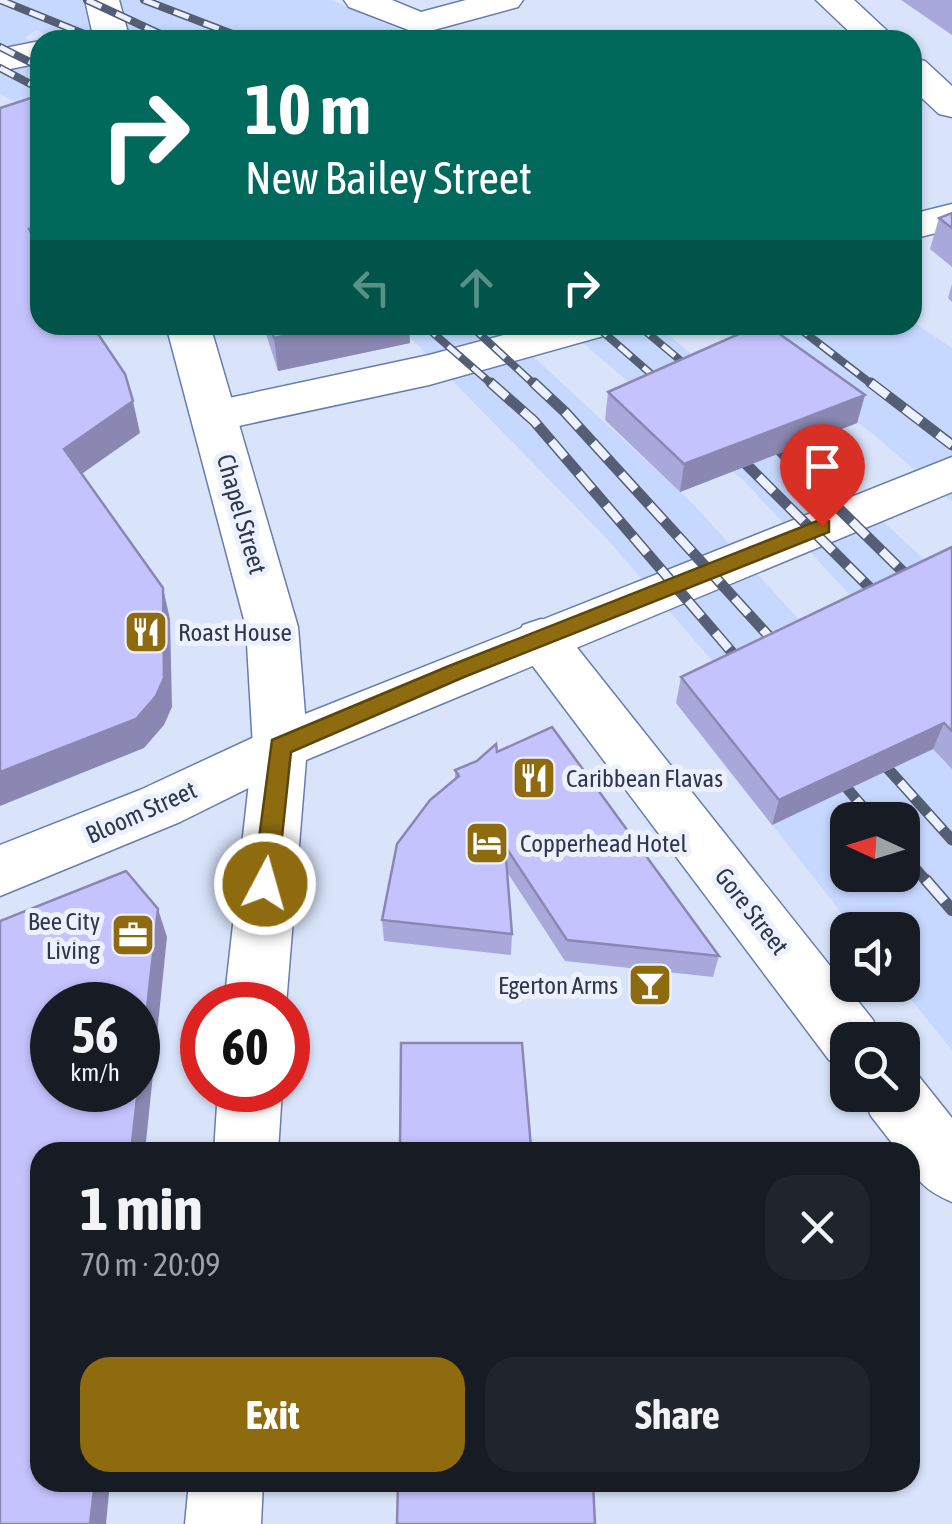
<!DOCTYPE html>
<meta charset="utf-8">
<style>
body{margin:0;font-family:"Asap Condensed",sans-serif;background:#20242c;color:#f1f3f6;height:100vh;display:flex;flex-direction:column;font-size:38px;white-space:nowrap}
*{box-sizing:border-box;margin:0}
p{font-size:32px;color:#9ea1a6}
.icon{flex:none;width:55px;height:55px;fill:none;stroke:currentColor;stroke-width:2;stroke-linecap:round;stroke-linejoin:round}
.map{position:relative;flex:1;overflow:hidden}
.drawer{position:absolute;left:30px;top:1142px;width:890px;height:350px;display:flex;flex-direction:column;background:#171b24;border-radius:30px;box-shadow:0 2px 8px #0004}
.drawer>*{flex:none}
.hud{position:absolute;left:30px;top:30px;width:892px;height:305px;border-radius:30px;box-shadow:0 2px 8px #0004;background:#00695c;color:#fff;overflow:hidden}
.needle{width:65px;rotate:274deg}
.buttons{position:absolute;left:830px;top:802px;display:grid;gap:20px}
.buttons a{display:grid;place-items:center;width:90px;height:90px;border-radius:20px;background:#171b24;box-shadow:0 2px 8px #0004;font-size:50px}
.speed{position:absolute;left:30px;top:982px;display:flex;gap:20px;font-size:50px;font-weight:700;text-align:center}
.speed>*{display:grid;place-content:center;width:130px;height:130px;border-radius:50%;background:#171b24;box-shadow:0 2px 8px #0004;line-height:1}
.speed small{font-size:25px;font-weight:400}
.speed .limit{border:15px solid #d22;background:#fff;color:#111}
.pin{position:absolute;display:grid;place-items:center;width:85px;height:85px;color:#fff;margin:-102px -42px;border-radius:50% 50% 50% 0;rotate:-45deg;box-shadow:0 0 10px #0007}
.pin .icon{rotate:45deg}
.me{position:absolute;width:110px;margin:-55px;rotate:6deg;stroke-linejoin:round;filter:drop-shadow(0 0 8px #0008)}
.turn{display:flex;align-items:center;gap:35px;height:210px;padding:0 50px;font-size:45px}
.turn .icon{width:130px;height:130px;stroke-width:2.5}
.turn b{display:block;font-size:70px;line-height:85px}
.lanes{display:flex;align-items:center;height:95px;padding:0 50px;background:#0003;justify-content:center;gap:50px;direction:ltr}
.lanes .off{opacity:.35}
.round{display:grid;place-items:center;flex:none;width:105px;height:105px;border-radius:30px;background:#20242c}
.overview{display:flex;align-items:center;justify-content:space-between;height:170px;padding:0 50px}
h1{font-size:60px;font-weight:700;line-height:75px}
.primary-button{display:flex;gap:20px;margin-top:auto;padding:20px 50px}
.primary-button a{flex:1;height:115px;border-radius:30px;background:#8d6b0e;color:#fff;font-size:40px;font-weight:700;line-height:115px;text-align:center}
.primary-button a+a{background:#20242c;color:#f1f3f6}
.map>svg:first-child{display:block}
.built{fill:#c7d8fe;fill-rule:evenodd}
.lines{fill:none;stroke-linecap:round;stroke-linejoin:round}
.minor-casing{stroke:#677db0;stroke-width:3}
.major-casing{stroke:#677db0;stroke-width:3}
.minor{fill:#fff;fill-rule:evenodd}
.major{fill:#fff;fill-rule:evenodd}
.rail-far2-casing{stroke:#545e75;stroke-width:8}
.rail-far1-casing{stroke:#545e75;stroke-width:11}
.rail-casing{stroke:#545e75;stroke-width:12}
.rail-far2{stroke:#ecf1fd;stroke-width:5;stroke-dasharray:16;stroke-linecap:butt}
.rail-far1{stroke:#ecf1fd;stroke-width:8;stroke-dasharray:21;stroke-linecap:butt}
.rail{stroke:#ecf1fd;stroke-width:9;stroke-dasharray:28;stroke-linecap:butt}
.wall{fill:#a9a8da}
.shaded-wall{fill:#8a88b2}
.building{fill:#c5c3fe;stroke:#8a88b2;stroke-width:2.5;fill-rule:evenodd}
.route{fill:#8d6b0e;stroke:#5c4609;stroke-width:2.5}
.labels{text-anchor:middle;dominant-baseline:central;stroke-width:10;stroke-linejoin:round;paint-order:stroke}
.street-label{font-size:25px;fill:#2e374e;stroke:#ecf1fd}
.poi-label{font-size:25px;fill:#2e374e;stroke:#ecf1fd;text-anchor:start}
</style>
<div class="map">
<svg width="952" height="1524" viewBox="0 0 952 1524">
<rect width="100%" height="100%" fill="#d9e4fb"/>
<!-- built -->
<path class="built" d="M0,0H331L424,40H60L37,30L25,38L40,46V115L0,94Z
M913,322L952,348V502L873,434L723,325H912Z
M398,325H499L694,505L814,636L864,610L745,482L562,325H657L812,456L940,574L952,569V1050L899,985H902V930H855L676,703L726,677L609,541ZM848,820H902V875H848Z"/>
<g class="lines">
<defs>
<path id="minor" d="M344,0H392L421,12L466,0H523L518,7L419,34L349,7Z
M816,0H854L897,40H858Z
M40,41V63L0,71V49Z
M912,58L925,61L952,86V117L939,114L912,89Z
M952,204V229L912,239V214Z
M541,325H614L607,335L429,385L215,431L199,427L192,416L199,405L215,401L429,355Z
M541,619L559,625L873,1020L882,1040H848V1067L829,1060L523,653L515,639L523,625Z
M280,725L299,731L307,747L299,763L180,822L0,896V845L140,790Z
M902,1068L917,1074L952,1118V1202C929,1192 910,1180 910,1152H899L871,1116L862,1095H902Z"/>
<path id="major" d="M85,0H119L130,40H94Z
M166,325H210L298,627L305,714L952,457V492L306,760L286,1005H224L253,747L246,627Z
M218,1090H282L278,1152H214Z
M189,1482H263L261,1524H185Z"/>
</defs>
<!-- minor casing -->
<use href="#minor" class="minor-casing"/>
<!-- major casing -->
<use href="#major" class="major-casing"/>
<!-- minor -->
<use href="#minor" class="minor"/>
<!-- major -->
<use href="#major" class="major"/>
<defs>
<path id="rail-far2" d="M0,0L99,40
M87,0L173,40
M144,0L248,40
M0,47L40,67
M0,68L40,89
M424,325L494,386
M470,325L536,386
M595,325L665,386
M638,325L699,376
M795,325L874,386"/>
<path id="rail-far1" d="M491,383L534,421L748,671
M534,383L565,412L785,654
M662,383L671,391
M871,383L952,445
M762,433L952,620
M729,447L888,606
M872,751L952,840
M829,767L874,820
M902,853L928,883"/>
<path id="rail" d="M926,880L952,910"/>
</defs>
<!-- rail-far2 casing -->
<use href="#rail-far2" class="rail-far2-casing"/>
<!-- rail-far1 casing -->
<use href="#rail-far1" class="rail-far1-casing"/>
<!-- rail casing -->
<use href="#rail" class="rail-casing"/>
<!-- rail-far2 -->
<use href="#rail-far2" class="rail-far2"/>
<!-- rail-far1 -->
<use href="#rail-far1" class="rail-far1"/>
<!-- rail -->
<use href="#rail" class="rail"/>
</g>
<!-- wall -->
<path class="wall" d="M901,0H952V35Z
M952,213V267L930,249L939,218Z
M952,284V302L948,298Z
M263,325H409L410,343L278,371Z
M608,392L865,395L857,423L680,492L605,420Z
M952,547V769L933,749L772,825L676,703L681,677Z
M497,752L719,956L713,977L565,961L507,872L512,934L511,955L384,941L382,920L455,779V770Z"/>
<!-- shaded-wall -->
<path class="shaded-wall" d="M40,224V260L29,229Z
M333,325H409L410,343L278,371L274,338Z
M865,395L857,423L680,492L684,464Z
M133,401L140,433L73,480L64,449Z
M163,588L170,619L172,707L164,725L144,748L0,806V772Z
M944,723L933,749L772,825L779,800Z
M158,909L167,937L145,1152H131Z
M95,1482H110L106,1524H90Z"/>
<!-- building -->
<path class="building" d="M40,95V224L29,229L40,247V325H92L125,374L133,401L64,449L163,588L164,678L156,696L136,719L0,772V108Z
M952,213V228L939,218Z
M270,325H333L274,338Z
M759,325H767L865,395L684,464L608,392Z
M952,547V731L944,723L779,800L681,677Z
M552,727L719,956L567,940L505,846L512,934L382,920L397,844L430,800L459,776L455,770L477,761L496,744L497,752Z
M126,871L158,909L131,1152H40V1482H95L90,1524H0V921ZM52,1005H138V1090H52Z
M401,1043H522L531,1147L573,1144V1152H400Z
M398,1482H593L595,1524H397Z"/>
<!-- route -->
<path class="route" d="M822,519L829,521V532L464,677L291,752L277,884L274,892L265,895L256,892L253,884L272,740L449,666Z"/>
<!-- icons -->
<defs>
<symbol id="restaurant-square" viewBox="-11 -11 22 22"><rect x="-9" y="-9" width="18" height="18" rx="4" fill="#8d6b0e" stroke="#ecf1fd"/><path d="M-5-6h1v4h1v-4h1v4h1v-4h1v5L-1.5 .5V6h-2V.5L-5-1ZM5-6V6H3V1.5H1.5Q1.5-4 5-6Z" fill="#fff"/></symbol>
<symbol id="hotel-square" viewBox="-11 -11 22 22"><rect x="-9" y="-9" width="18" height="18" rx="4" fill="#8d6b0e" stroke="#ecf1fd"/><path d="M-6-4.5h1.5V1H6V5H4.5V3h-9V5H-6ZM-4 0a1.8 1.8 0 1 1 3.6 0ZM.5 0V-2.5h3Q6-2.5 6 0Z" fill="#fff"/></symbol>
<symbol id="office-square" viewBox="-11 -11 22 22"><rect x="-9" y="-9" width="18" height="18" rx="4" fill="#8d6b0e" stroke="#ecf1fd"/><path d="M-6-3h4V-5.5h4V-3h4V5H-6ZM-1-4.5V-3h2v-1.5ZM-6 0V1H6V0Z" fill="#fff"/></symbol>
<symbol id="bar-square" viewBox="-11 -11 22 22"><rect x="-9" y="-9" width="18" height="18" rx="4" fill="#8d6b0e" stroke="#ecf1fd"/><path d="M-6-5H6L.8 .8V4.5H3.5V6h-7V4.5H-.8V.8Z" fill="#fff"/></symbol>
</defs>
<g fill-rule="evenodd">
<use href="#restaurant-square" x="121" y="607" width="50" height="50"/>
<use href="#restaurant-square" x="509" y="753" width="50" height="50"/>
<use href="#hotel-square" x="462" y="818" width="50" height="50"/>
<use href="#office-square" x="108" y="910" width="50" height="50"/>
<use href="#bar-square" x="625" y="960" width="50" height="50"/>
</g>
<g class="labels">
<!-- street labels -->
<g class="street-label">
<text transform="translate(242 514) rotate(74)">Chapel Street</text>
<text transform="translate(141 812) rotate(-24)">Bloom Street</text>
<text transform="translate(752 911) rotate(52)">Gore Street</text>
</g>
<!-- poi labels -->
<g class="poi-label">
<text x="178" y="632">Roast House</text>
<text x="566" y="778">Caribbean Flavas</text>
<text x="520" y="843">Copperhead Hotel</text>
<text x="100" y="921" text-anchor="end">Bee City<tspan x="100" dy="29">Living</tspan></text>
<text x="618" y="985" text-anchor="end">Egerton Arms</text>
</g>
</g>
</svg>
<div class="buttons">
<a><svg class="needle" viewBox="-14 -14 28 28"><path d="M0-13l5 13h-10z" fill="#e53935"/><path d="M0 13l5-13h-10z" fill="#9ea1a6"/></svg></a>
<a><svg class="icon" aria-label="sound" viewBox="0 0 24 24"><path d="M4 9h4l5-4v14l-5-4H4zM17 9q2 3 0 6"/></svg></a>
<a><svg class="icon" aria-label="search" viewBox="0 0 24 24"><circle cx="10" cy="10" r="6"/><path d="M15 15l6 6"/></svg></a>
</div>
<div class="speed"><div>56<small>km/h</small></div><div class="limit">60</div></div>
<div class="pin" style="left:822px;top:526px;background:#d93025"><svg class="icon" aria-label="arrive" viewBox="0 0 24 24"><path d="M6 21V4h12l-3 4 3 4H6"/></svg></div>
<svg class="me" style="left:265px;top:884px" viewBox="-20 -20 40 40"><circle r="17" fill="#8d6b0e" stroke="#fff" stroke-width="3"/><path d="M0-11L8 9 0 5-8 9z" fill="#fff"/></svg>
<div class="hud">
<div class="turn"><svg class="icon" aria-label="right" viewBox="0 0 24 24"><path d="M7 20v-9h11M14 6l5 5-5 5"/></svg><div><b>10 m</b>New Bailey Street</div></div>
<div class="lanes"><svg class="icon off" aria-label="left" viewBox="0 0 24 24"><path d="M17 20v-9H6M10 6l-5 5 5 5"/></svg><svg class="icon off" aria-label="ahead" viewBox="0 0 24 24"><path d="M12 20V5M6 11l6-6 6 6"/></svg><svg class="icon" aria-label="right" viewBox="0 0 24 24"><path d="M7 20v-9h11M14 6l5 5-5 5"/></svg></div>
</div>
<section class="drawer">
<div class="overview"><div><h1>1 min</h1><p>70 m · 20:09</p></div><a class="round"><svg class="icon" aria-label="close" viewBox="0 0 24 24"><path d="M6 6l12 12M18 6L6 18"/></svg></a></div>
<div class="primary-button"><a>Exit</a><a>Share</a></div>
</section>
</div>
